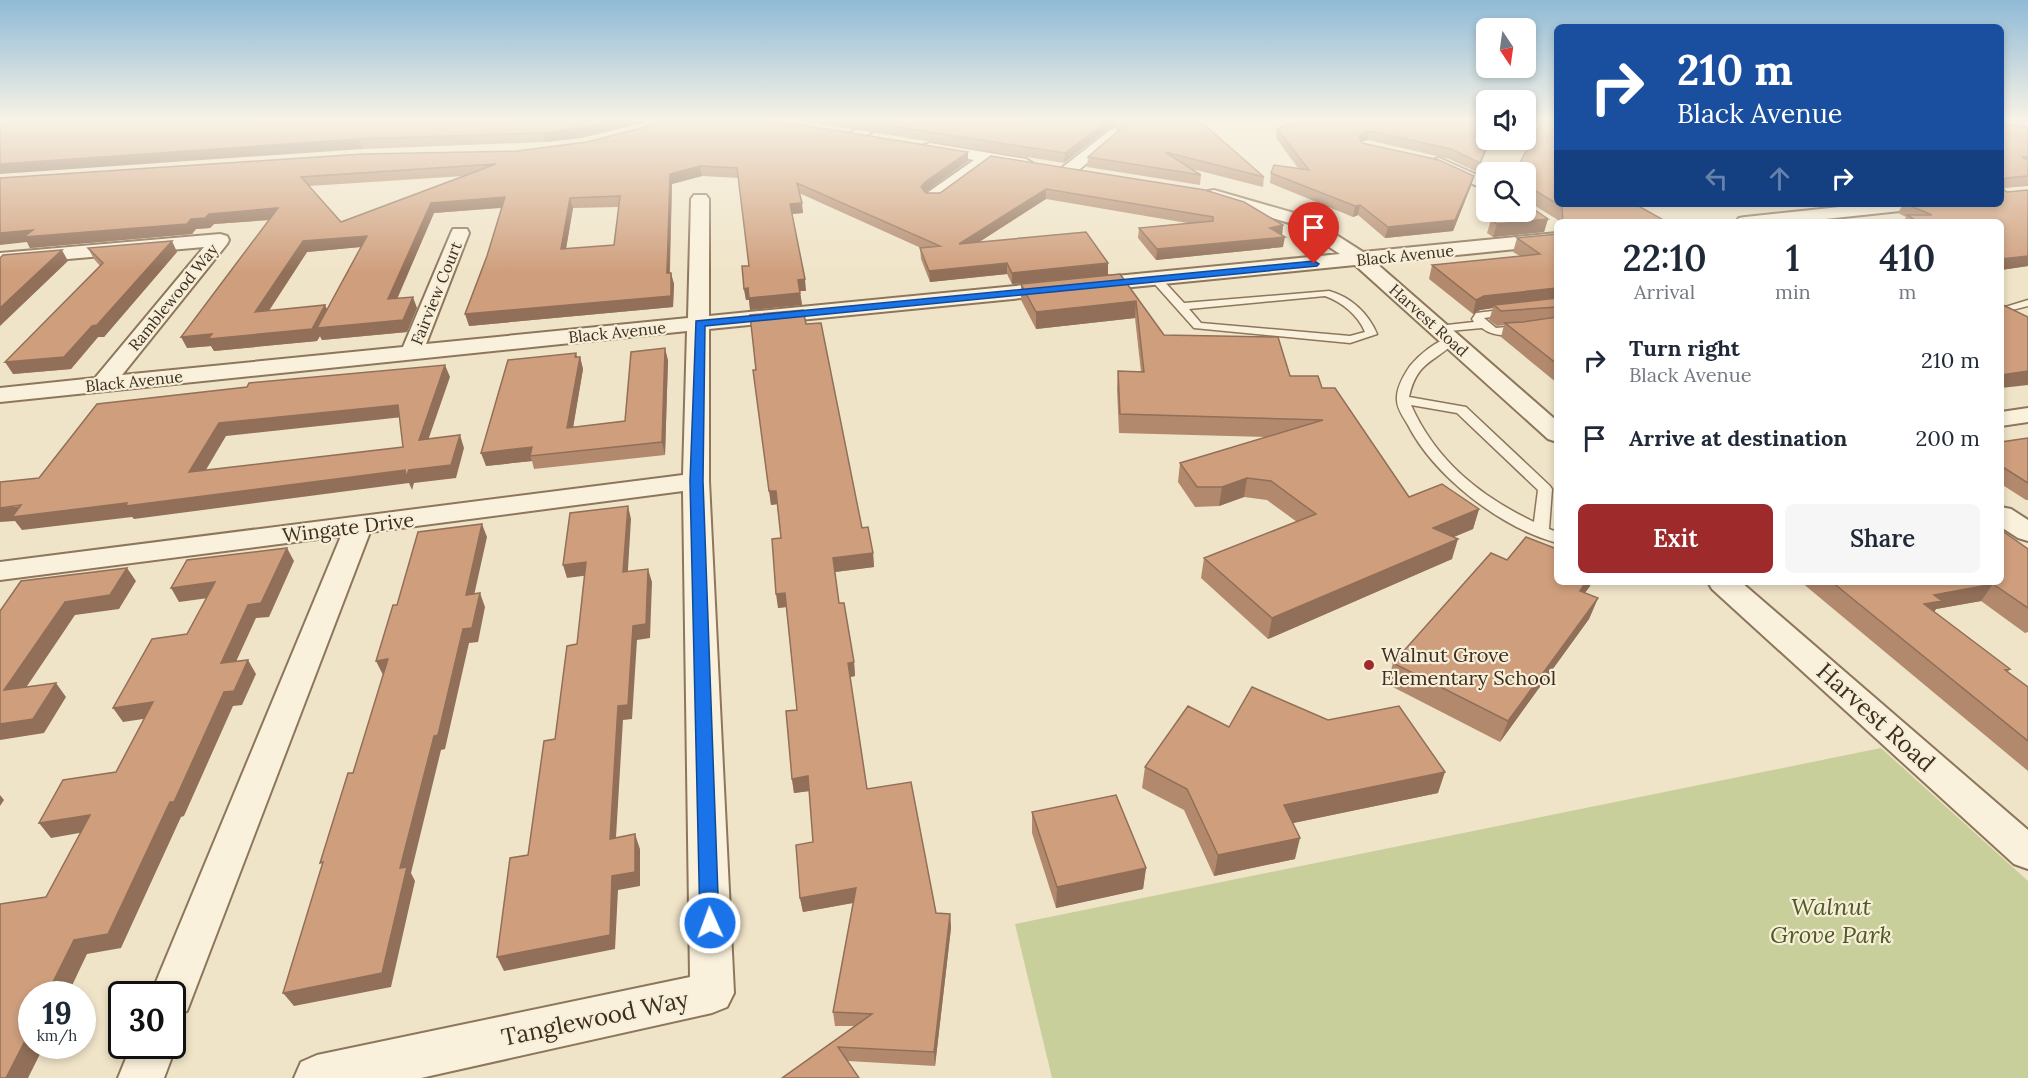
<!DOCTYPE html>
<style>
body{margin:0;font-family:Lora,serif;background:#f6f6f7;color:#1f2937;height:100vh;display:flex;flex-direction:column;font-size:22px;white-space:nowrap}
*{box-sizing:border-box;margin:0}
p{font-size:20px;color:#747a83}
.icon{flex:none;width:33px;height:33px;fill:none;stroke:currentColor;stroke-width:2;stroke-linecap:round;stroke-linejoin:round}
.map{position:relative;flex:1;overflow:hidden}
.drawer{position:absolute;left:1554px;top:219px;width:450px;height:366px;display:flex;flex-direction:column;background:#fff;border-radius:9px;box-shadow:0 3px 9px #0003}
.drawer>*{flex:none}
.guide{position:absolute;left:1554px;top:24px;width:450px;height:183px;border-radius:9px;box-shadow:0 3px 9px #0003;background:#1a4fa0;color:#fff;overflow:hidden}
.needle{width:39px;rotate:167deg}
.tools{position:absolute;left:1476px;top:18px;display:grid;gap:12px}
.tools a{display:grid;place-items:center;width:60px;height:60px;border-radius:9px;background:#fff;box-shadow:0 3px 9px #0003;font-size:30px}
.speed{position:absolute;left:18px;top:981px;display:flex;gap:12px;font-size:30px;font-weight:700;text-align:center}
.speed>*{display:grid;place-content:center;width:78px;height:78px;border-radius:50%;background:#fff;box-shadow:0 3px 9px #0003;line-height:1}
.speed small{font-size:15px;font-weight:400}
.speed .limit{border:3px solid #111;border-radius:9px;background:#fff;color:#111}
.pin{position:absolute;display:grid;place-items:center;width:51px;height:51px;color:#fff;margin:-62px -26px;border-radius:50% 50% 50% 0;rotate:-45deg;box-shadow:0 0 6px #0007}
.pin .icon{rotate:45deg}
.me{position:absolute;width:66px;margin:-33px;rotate:358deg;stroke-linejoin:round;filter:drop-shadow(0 0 4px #0008)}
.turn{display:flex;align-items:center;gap:21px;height:126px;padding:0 24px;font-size:27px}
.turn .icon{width:78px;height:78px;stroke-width:2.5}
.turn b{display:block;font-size:42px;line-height:51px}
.lanes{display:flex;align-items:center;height:57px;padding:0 24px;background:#0003;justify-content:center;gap:30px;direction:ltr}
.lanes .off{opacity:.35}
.eta{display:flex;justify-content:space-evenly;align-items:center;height:102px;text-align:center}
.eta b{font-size:36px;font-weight:600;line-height:42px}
.cta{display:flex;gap:12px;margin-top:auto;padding:12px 24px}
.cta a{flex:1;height:69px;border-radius:9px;background:#9e2a2b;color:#fff;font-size:24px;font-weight:600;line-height:69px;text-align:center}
.cta a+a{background:#f6f6f7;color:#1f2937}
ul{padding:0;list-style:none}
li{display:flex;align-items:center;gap:18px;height:78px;padding:0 24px}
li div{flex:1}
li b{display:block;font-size:22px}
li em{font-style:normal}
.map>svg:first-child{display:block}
.green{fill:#c9cf9b}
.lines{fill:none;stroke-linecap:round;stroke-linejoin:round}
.service-casing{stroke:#8d765c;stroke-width:3}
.minor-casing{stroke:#8d765c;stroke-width:4}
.secondary-casing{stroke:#6f573f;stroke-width:3}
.service{fill:#faf1dc;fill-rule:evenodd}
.minor{fill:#faf1dc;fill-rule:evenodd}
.secondary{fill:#faf1dc;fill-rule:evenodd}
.wall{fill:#b2896c;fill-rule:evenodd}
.shaded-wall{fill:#916f58}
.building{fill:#cf9f7d;stroke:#916f58;stroke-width:1.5;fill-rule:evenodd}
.route{fill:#1a73e8;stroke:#114b97;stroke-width:1.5}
.poi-dot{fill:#9e2a2b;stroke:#f7eed8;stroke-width:2}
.labels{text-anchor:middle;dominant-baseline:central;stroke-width:4.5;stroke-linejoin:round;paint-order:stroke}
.far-street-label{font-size:16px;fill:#3d2e20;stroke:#f7eed8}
.street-label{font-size:20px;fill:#3d2e20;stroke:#f7eed8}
.poi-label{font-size:20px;fill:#3d2e20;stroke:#f7eed8;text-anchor:start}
.near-street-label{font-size:24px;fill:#3d2e20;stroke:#f7eed8}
.near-park-label{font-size:24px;font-style:italic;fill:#4d5a26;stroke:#f7eed8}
</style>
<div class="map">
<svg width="2028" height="1078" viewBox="0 0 2028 1078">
<rect width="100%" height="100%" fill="#f0e4c8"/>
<!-- green -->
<path class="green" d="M1881,748L2028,881V1078H1052L1015,924Z"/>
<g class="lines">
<defs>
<path id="service" d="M1156,276L1160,277L1184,303L1329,291C1351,297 1368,313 1377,334L1350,343L1194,328L1152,281V277ZM1325,296C1342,302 1358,315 1365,332L1350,336L1201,323L1189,309Z
M2028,300V306L2008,311L2002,308Z
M1509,309L1515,312L1513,314L1484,318L1496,328L1557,322V328C1535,331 1501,343 1482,328L1438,332L1432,329L1438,326L1474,322L1472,319L1476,313Z
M1451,337L1457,340C1435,363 1417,360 1409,397L1466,407L1550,486L1552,489L1549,529L1557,532V543C1501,528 1434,476 1408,425C1404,418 1397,409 1397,400C1396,388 1404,375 1410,366C1420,354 1436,341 1451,337ZM1411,405L1457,413L1538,490L1534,522C1480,496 1436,461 1411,405Z"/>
<path id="minor" d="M872,121H890L860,139H850L847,136L850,133Z
M1115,128L1123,133L1120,136L1075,173H1063L1061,170L1063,167L1110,130Z
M930,143L1026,159L1034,164L1026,169L991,163L939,201H927L924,197L927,193L974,160L924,151L922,148L924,145Z
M1439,158L1486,179V190L1433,166L1431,163L1433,160Z
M1214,190L1308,217L1363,252L1557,233V245L1376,263L1557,421V442L1548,439L1355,265L709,329V481L734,993L727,1007L712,1013L421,1078H294L301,1062L317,1055L690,977L683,491L370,532L187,1011L172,1017V994H151L341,536L0,580V562L683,475L687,331L0,402V388L95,378L204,247L0,265V253L220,234L227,236L229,240L227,244L122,375L403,347L451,233L453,229H467L469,233L426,344L688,318L691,199L694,195H706L709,199V316L1340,254L1296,225L1208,199L1205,195L1208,191Z
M1868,204H1928L1925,208L1919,209L1797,222H1736L1739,218L1745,217Z
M2028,408V422L2001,426V412Z
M2001,507L2011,509L2028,520V541L2018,538L2001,527Z
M1708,582H1741L2028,830V869L2014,864L1712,589Z
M172,1039L176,1046L164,1078H118L131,1046H172Z"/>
<path id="secondary" d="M2001,121H2028V130L2001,127Z"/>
</defs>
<!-- service casing -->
<use href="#service" class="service-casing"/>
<!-- minor casing -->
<use href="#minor" class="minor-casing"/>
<!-- secondary casing -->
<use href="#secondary" class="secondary-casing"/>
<!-- service -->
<use href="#service" class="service"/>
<!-- minor -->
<use href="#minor" class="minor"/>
<!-- secondary -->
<use href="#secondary" class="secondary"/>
</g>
<!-- wall -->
<path class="wall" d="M0,121H650L581,138L545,142L363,149Z
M801,121H1200L1264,177L1263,187L1192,169L1201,175L1200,185L1087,167L1088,157L1121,129L1116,126L1109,128L1064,163Z
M1295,121L1486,140H1491L1477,172L1449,159L1368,140L1362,141V143L1474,176L1471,186L1453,231L1385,238L1358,215L1353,217L1270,183L1271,173L1298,168L1276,138L1277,129Z
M1542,121L1557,204L1667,222H1558V220L1532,204L1526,203Z
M2001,121L2004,124L2028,127V186L2004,188V190L2007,192L2028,190V266L2001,270V222H1903L1906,217L1898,213L1903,204H2001Z
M968,152V161L925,192L926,193H940L991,156L1283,225L1282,235L1283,247L1156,260L1138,238L1139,228L1187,223L1046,199L979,242L1108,263V275L1012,284L1007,274L930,282L921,259L920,248H921L799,193L803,213L792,214L806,291H800L802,305L750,310L749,300H746L744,289L749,266L739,178L702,176L672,184L670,273L674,284L673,307L469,326L487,256L502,208L434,213L397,298L417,308L407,332L322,340L320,336L317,341L214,351L211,346L187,348L269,220L214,224L210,228L196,229L192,234L30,248L27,242L362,154ZM464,176L341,222L309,186ZM619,207L614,245L566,249L573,208ZM361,247L327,309L325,305L269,311L307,252Z
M1548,219L1544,232L1493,237L1487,233L1491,220Z
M1557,234V383L1501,337L1504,325L1497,326L1489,320L1493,308L1480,310L1473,314L1429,279L1432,265L1520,256L1513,252L1517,238Z
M88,248L177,252L104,337H98L71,369L13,374L100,266L94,259Z
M1120,274L1164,335L1290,376L1322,388L1409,497L1479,509L1473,529L1453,537L1452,559L1268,639L1201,578L1204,558L1297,522L1267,500L1244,497L1219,506L1195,507L1178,482L1180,463L1266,437L1119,433L1117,389L1118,371L1141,372L1135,318L1036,329L1021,300V284Z
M806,324L862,528L873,553L874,567L835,572L839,603L854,662L855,676L850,677L867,789L936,913L950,914L951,928L935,1066L848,1061L782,1078L854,1026H835L833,1012L853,903L803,912L800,898L813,842L809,791L794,793L792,779L797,710L786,607L778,608L781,538L777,504L771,505L756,370Z
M577,357H580L583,369L573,427L625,421L668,360L665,455L534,469L532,461L486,466Z
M2028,438V500H2026L2001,484V442Z
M2028,549V632L2025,633L1981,601L1936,609L1934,612L2010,669L2008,672L2028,687V771L1801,582H2001Z
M1507,560L1590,586L1585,593L1598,598L1589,619L1500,742L1387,684L1393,663Z
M1229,727L1438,793L1293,823L1295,859L1214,876L1184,810L1142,788L1145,767Z
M1032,812L1146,868L1143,889L1056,908L1032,833Z"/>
<!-- shaded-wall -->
<path class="shaded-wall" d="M611,121H650L581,138L545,142L543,133Z
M1107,121H1116V126L1109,128L1064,163L1065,153Z
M1369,131L1368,140L1360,142L1359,136L1362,133Z
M359,139L363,149L0,174V164Z
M1489,140H1491L1477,172L1480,163Z
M968,152V161L925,192L921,187L925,182Z
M700,166L702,176L672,184L669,285L667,273L670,174Z
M1474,176L1471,186L1453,231L1385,238L1388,227Z
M1046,189V199L959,255V244Z
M505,197L508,207L434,213L392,311L388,299L431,203Z
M570,198L573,208L564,260L561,249Z
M802,203L803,213L791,214L790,204Z
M1360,205L1358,215L1353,217L1355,206Z
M278,208L282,219L214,224L210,228L196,229L192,234L30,248L27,242L0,245V233L33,230L191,219L209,214Z
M1548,219L1544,232L1493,237L1497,224Z
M1283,225L1282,236L1285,237L1283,247L1156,260L1157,249Z
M367,236L371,246L307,252L260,324L255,312L303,241Z
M172,241L177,252L104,337H98L71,369L13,374L5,362L92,326Z
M62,250L68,261L0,326V308Z
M2028,256V266L2001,270V259Z
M1007,263V274L930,282L929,271Z
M1108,263V275L1012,284V273Z
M671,273L674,284L673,307L469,326L465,314Z
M805,279L806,291H799L798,280Z
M748,288L800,293L802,305L750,310L749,300H746L744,289Z
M1557,288V301L1494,305L1493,308L1480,310L1473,314L1476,300L1484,296Z
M413,297L417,308L407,332L322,340L320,336L317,341L214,351L211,346L187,348L181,337L325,305L330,317Z
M1136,301L1135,318L1036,329V312Z
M665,348L668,360L665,455L662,442Z
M576,353L579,364L580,357L583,369L571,440L567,428Z
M445,365L450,377L424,452L419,440Z
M2028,371V385L2001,388V375Z
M398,405L403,417L226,436L197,485L189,472L219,423Z
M460,435L464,448L456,478L414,483L412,490L409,483L134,519L132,517L22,530L15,521L0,522V508L409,470Z
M532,447L530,456L532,461L486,466L481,453Z
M1247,478L1244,497L1219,506L1222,487Z
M769,491H776L778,504L771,505Z
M628,506L631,519L627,586L623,572Z
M1479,509L1473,529L1428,548L1433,528Z
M482,524L487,537L471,609L466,595Z
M1458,539L1452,559L1268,639L1272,618Z
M287,548L294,561L269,617L256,618L229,677L221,663L248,605Z
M873,553L874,567L835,572L833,558Z
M586,562L590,575L567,578L563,565Z
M127,568L136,581L119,609L75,615L15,704L4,690L65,602Z
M648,569L652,582L650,638L637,640L632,719L623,720L615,854L610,839L618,706L633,626Z
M215,582L223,596L179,602L171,588Z
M1586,582H1592L1590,586L1571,611L1580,591Z
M1993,584L1981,601L1936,609L1930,618L1924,604L1934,595Z
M480,593L485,607L478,642L469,643L445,749L441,750L411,873L415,881L391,987L294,1006L283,993L400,868L434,736L463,629Z
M785,593L787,607L778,608L776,594Z
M1598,598L1589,619L1500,742L1508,721Z
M388,659L383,675L376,661Z
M248,660L256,674L242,705L233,706L184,816L181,817L121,948L87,954L68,994H47L74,940L170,802L224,692Z
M854,662L855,676L850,677L848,663Z
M56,683L66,697L44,733L0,740V724Z
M153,702L163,716L123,722L113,708Z
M1445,772L1438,793L1279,826L1284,805Z
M808,776L810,791L794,793L792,779Z
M0,795L4,800L0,806Z
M90,815L102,829L51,838L39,823Z
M635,834L640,849V886L618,890L615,949L504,971L497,957L612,876Z
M1300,838L1295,859L1214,876L1218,855Z
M1146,868L1143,889L1056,908L1057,887Z
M856,888L858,902L803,912L800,898Z
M950,914L951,928L935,1066L934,1052Z
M32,1027V1046H44L28,1078H6Z"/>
<!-- building -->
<path class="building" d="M0,121H611L579,128L543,133L359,139L0,164Z
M661,121H777L968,152L925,182L921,187L926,193H940L991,156L1205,190L1244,202L1283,225L1270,228L1285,237L1157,249L1139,228L1213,221V217L1046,189L959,244L1086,232L1108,263L1012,273L1007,263L929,271L920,248L940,246L797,183L802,203L790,204L805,279L798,280L800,293L749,298L748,288L744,289L742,266H749L737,168L700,166L670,174L667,273H671V296L465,314L487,256L505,197L431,203L388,299L413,297L403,320L317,328L367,236L303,241L255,312L325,305L312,329L208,339L212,334L181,337L278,208L209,214L205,218L191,219L187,224L24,237L33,230L0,233V178L362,154L517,151L587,142L638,129ZM496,164L341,222L301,177ZM620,196L614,245L561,249L570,198Z
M857,121H1107L1065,153Z
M1123,121H1200L1264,177L1165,152L1201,175L1088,157L1125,125V122Z
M1295,121H1486V140H1489L1480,163L1451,149L1369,131L1362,133L1359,136L1362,143L1439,160L1474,176L1455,220L1388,227L1360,205L1355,206L1271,173L1274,165L1309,170L1277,129Z
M1542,121H1557V161L1554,162L1557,164V204H1635L1667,222H1563L1562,207L1536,191H1528L1527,197L1526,198V172H1515Z
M2001,121H2004V124L2028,127V157H2022L2028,160V176L2006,178L2004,180V190L2007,192L2028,190V256L2001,259V222H1918L1907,215H1932L1906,204H2001V140L2002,141L2003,132L2001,129Z
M1526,204L1548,219L1497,224L1491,220L1495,212H1526Z
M1557,234V288L1484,296L1476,300L1432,265L1540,254L1517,238Z
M172,241L97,325L92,326L64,357L5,362L103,263L88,248Z
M62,250L0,308V258L3,255Z
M1120,274L1164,335L1278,337L1290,376H1318L1322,388H1335L1409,497L1442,484L1479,509L1433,528L1458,539L1272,618L1204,558L1316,514L1271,481L1247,478L1222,487H1197L1180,463L1323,420L1120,414L1118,371L1144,372L1136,301L1036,312L1021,284Z
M1557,298V307L1501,311L1494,305Z
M2001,304L2028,317V371L2001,375Z
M803,310L806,324L821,323L862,528L868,527L873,553L833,558L839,603H844L854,662L848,663L867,789L911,782L936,913L950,914L934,1052L838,1047L859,1078H782L872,1014L833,1012L856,888L800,898L796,845L813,842L808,776L792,779L786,711L797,710L785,593L776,594L772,539L781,538L776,491H769L753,370H756L750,315Z
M1557,317V364L1505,323L1523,322Z
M665,348L662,442L530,456L532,447L481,453L508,360L576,353L575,357H580L567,428L625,421L631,352Z
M445,365L419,440L460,435L451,465L409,470L406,477L405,470L126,506L127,503L12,517L21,505L0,508V482L39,478L97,404L247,387L249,383ZM398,405L403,447L189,472L219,423Z
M2028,438V483L2001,466V442Z
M628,506L623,572L648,569L646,624L633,626L628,705L618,706L610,839L635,834V872L612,876L610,935L497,957L510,858L528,855L544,741L555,739L567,646L577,644L586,562L563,565L570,513Z
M482,524L466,595L480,593L472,628L463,629L438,735L434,736L400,868L407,867L382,973L283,993L323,862L320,863L348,773H353L388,659L376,661L393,605H397L418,532Z
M2001,530L2028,549V608L1993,584L1934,595L1942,601L1924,604L2010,669L2005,670L2028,687V741L1832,582H2001Z
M1526,537L1557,549V582H1586L1580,591L1598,598L1508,721L1393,663L1491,553L1507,560Z
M287,548L261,603L248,605L221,663L248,660L234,691L224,692L174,802H170L108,934L74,940L47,994H32V1027L6,1078H0V904L46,897L90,815L39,823L63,780L116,772L153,702L113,708L152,639L187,634L215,582L171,588L187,560Z
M127,568L110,595L65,602L4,690L56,683L33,719L0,724V611L21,581Z
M1252,687L1328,720L1399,706L1445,772L1284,805L1300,838L1218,855L1187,789L1145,767L1188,706L1229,727Z
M1116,795L1146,868L1057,887L1032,812Z"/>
<!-- sky -->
<linearGradient id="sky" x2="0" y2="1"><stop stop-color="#8fbad6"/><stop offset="0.44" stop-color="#f8f3e6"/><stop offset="1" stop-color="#f8f3e6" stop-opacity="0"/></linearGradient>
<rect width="2028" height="272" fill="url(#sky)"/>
<!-- route -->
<path class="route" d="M1314,261L1319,264L1317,266L705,326L703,481L719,923L717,929L710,932L703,929L700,923L690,481L696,321Z"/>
<!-- markers -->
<circle class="poi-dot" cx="1369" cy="665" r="6"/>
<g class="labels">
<!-- far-street labels -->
<g class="far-street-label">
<text transform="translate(1405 255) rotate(-6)">Black Avenue</text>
<text transform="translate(436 293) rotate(-68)">Fairview Court</text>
<text transform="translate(173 297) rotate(-51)">Ramblewood Way</text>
<text transform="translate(1429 320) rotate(42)">Harvest Road</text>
<text transform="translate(617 332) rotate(-6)">Black Avenue</text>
<text transform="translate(134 381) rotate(-6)">Black Avenue</text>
</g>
<!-- street labels -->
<g class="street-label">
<text transform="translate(348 527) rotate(-7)">Wingate Drive</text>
</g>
<!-- poi labels -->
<g class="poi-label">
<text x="1381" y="654">Walnut Grove<tspan x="1381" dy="23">Elementary School</tspan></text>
</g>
<!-- near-street labels -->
<g class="near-street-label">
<text transform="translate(1876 717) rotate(42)">Harvest Road</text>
<text transform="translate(595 1018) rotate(-12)">Tanglewood Way</text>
</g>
<!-- near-park labels -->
<g class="near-park-label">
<text x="1831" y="906">Walnut<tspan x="1831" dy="28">Grove Park</tspan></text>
</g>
</g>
</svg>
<div class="tools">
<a><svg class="needle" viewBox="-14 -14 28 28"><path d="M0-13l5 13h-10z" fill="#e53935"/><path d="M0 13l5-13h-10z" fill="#747a83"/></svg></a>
<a><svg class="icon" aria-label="sound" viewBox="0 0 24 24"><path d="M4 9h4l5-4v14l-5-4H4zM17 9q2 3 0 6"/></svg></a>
<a><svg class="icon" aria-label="search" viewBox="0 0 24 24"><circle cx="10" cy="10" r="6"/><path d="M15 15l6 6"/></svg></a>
</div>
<div class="speed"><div>19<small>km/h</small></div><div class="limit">30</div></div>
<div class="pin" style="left:1314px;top:264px;background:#d93025"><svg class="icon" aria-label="arrive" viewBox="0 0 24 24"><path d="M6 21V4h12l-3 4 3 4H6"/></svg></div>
<svg class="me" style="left:710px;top:923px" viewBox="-20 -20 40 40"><circle r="17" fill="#1a73e8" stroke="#fff" stroke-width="3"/><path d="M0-11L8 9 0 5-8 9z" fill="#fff"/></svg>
<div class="guide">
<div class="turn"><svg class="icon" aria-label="right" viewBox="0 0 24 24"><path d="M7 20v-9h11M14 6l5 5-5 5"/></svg><div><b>210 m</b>Black Avenue</div></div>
<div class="lanes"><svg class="icon off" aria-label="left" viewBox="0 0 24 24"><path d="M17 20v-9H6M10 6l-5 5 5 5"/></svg><svg class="icon off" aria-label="ahead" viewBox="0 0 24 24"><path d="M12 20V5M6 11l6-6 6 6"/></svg><svg class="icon" aria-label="right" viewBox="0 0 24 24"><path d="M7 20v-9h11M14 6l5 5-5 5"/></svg></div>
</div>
<section class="drawer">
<div class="eta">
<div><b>22:10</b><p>Arrival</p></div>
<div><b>1</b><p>min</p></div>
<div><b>410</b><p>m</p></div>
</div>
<ul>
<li><svg class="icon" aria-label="right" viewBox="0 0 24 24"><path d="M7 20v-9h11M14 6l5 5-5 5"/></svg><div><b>Turn right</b><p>Black Avenue</p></div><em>210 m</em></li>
<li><svg class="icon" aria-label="arrive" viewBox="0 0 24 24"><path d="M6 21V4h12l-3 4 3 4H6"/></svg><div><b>Arrive at destination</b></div><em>200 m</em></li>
</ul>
<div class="cta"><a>Exit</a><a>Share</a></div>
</section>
</div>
